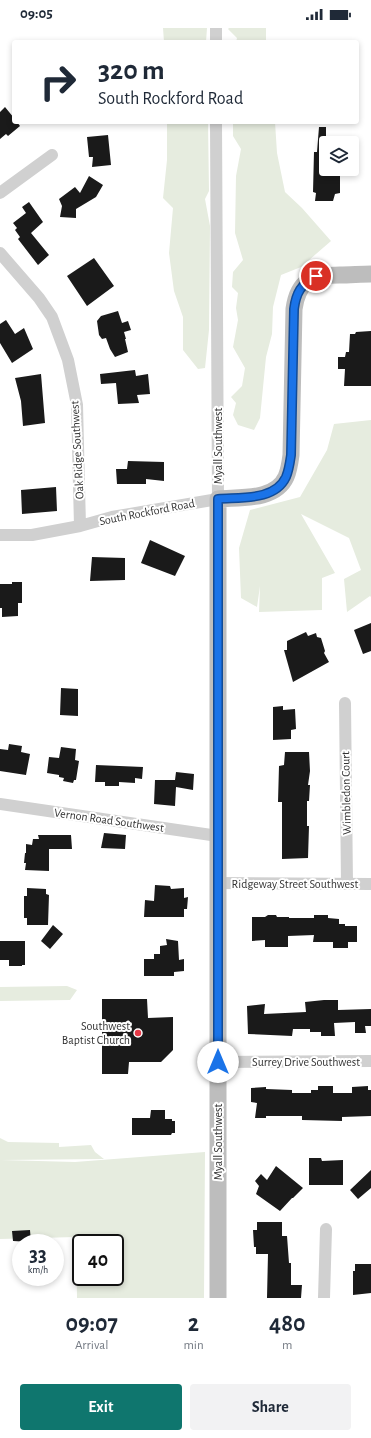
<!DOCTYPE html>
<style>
body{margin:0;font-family:"Alegreya Sans",sans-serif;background:#f2f2f3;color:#1f2937;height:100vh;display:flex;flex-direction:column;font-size:15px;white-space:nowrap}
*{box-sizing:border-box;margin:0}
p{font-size:13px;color:#747a83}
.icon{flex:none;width:22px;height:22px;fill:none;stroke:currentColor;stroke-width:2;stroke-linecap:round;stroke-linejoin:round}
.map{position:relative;height:1270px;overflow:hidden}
.details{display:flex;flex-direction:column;background:#fff;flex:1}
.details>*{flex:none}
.guide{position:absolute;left:12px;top:12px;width:347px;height:84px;border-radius:4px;box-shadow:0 2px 6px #0003;background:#fff;color:#1f2937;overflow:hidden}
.fabs{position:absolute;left:319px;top:108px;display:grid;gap:8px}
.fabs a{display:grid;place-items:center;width:40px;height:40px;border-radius:4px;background:#fff;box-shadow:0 2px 6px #0003;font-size:20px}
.speed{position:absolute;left:12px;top:1206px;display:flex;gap:8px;font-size:20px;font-weight:700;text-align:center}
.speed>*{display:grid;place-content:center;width:52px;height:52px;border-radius:50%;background:#fff;box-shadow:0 2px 6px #0003;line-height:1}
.speed small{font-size:10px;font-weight:400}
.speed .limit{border:2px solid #111;border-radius:6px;background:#fff;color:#111}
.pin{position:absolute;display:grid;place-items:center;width:34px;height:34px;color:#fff;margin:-17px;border:2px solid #fff;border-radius:50%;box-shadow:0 1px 4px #0007}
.me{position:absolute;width:44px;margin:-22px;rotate:0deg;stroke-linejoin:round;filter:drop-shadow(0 0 3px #0008)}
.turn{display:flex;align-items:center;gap:14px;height:84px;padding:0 20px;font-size:18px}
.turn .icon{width:52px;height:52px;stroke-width:2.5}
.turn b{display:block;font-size:28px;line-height:34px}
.eta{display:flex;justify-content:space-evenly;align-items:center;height:68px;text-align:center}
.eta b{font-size:24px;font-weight:700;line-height:28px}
.primary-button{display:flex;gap:8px;margin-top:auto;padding:8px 20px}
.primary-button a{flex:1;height:46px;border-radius:4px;background:#0f766e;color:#fff;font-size:16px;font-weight:700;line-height:46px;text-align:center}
.primary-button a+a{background:#f2f2f3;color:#1f2937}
.status{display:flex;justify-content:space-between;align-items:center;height:28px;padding:0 20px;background:#fff;direction:ltr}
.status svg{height:11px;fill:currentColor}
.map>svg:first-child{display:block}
.green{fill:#e6ecdf;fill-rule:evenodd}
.building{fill:#1a1a1a}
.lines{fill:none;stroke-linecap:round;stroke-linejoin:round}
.street{stroke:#d0d0d0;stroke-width:12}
.secondary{stroke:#bdbdbd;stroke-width:17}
.route-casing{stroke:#114b97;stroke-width:10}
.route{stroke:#1a73e8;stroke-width:7}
.poi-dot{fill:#e63946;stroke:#fff;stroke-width:1.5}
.labels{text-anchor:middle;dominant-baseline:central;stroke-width:4;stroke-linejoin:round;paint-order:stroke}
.street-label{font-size:12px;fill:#333;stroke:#fff}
.poi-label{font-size:12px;fill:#333;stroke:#fff;text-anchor:end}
</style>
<div class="status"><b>09:05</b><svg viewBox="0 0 49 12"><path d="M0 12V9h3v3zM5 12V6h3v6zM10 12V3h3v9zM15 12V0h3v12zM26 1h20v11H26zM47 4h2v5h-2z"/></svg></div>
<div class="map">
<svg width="371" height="1270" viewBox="0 0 371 1270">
<rect width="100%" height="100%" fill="#fff"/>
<!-- green -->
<path class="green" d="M163,0H207L206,14H164Z
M229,0H266V14H236L237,10L228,1Z
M167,94H208L209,163L205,171L210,198L209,302L205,340L198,341L183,322V289L174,263L169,225L173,180L163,170L167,132Z
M233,94H275L277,125L285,164L302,180L331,213L301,239L281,247L273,279L272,306L266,329L260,390L254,402L238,397L233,387L236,375L231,369L242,358L245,340L233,319L238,292L236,280L238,265L232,259L233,244L243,232L235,205L236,148L241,121L233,108Z
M371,392V569L370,568L347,584L344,551L361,542L349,510L301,486L335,545L322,550V582L259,584L260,558L257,579L241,570L239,520L250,482L300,469L327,422L334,396Z
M67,958L77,962L70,972L0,973V959Z
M0,1110L8,1114L59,1115V1119L91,1117L95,1124L104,1131L1,1132L75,1134L205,1124L204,1270H77L76,1209L0,1211ZM81,1215H115V1249H81Z"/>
<!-- building -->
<path class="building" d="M5,79L14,90V94H17L20,98L8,108L6,106L0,111V84Z
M319,99H326V141L340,142V165L335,166L333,173H315L316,165L313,164L314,124H317Z
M108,107L111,137L92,139L93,129H89L87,109Z
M89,148L103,157L96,169L76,181V190L60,189L62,178L59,171L75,159L80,165Z
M29,174L43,194L31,205L49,227L38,237L18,211L20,209L15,202L17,200L13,195L26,185L22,179Z
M94,230L114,258L87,278L67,248Z
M118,283L122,295L128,293L131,302L124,304L126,311H125L128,324L115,329L110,321L106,310L102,311L99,307L97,293L101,288Z
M6,292L15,306L24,300L33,321L12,335L0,315V296Z
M371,303V358H344L345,341H338V329H345L346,324H349L350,306H355L356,304Z
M135,342L136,348L148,346L150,366L137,367L139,375L118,376L116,355L101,356L100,346Z
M41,346L45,395L23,398L21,373L15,350Z
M128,433L164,434V453L146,451V456H117L116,441H127Z
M56,459L57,483L22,486L21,462Z
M150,512L185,528L175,548L141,535Z
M92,529L125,530V552L90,553Z
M12,554H22V575H18V588L2,589V580H0V556H12Z
M371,595V623L363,626L354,602Z
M306,604L308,608L316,605L317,609L321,610L325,623L324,625L329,634L293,654L284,622H287V613Z
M61,660L78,661V688L60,687Z
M283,678V682L295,681L296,701L291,702V711L273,712V679Z
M9,716L22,718L21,724L30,726L26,747L0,743V721L8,722Z
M61,719L76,721L75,732L79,733L76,752H74L73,755L63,753L64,750L59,749V747L47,745L49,729L59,730Z
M285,724H309L310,743L308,757H310L309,773H307V798H309L308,830L282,831V774H278L279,738L284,737Z
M96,737L143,739L142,751L135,750V755L119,754V758H105V754H95Z
M176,744L194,746L193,762L176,759L175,778L154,776L155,752H175Z
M104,805L126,807L125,821L101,820Z
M38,807H71L72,821H49V843L25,842L26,835H24L25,825H26V816L32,817L33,811H39Z
M155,857L170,858L171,861L184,860V870L188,869L187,881H184V889H144L145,872L154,873Z
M27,860L46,861V866L49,867L48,897H27V890H24V868H27Z
M268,887H276L277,889H289V890H314V887H328V890L339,891V896H345V898H357V914H348V920H333V914H313L314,907L288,908V919H265V912L252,913V889H265Z
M53,897L63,906L50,921L41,913Z
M166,911L178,913L179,932L184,931V943L174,944V948H144V931H154V926H160V918L167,917Z
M0,913H25V937H22V938H9V932H0Z
M102,971H147L148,990L173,989V1022L161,1034H129L128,1046H102Z
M324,972H338V982L371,981V998H365L366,1005H355V994L334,995L335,1008H321V1004H310V1001H293L292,1008L248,1006L247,978L265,976L264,986L306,984L305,974Z
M318,1058H333V1065H352V1059L368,1058V1062H371V1088L342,1089V1093L302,1092V1088H266V1090H255L257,1075L251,1074V1060L266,1059V1061L292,1062V1065H311V1062H318Z
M151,1082H165V1091H172V1093H175V1105H172L171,1107H132V1090H150Z
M309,1130H321L322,1133L343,1132V1157H309Z
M276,1138L303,1160L293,1170H292L280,1183L256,1166L259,1158L255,1153L261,1146L267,1152Z
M371,1142V1160L358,1171L350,1162Z
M257,1194H282V1208H287L289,1235H291V1257H302L301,1270H267L268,1226H256V1219H254L253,1202H257Z
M30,1202L31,1214L13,1213L12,1203Z
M355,1236H371V1265L353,1267V1243H355Z"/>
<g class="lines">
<!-- street -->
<path class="street" d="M216,0V14
M0,165L52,127
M0,225L39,270L52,289L68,332L77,377L80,498
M0,507H32L80,498L112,489L218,471L216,94
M345,675L347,856
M0,776L218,808
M218,855L371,856
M218,1034L371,1033
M324,1270L326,1201"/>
<!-- secondary -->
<path class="secondary" d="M218,1270V471C240,469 275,473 286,449C289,442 290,435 291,427L294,281C298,252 312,247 340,247C350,247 361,246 371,246"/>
</g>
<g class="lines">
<defs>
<path id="route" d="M218,1034V471C240,469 275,473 286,449C289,442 290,434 291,427L294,281C296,265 301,256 316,248"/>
</defs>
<!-- route casing -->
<use href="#route" class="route-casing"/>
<!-- route -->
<use href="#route" class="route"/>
</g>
<!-- markers -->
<circle class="poi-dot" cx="138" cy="1005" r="4"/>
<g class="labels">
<!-- street labels -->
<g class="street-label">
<text transform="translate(218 418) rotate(-90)">Myall Southwest</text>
<text transform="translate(77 422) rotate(-93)">Oak Ridge Southwest</text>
<text transform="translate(147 484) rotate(-11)">South Rockford Road</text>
<text transform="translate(346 765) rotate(-91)">Wimbledon Court</text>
<text transform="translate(109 792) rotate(8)">Vernon Road Southwest</text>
<text x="295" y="856">Ridgeway Street Southwest</text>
<text x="306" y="1034">Surrey Drive Southwest</text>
<text transform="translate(218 1114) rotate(-90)">Myall Southwest</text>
</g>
<!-- poi labels -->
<g class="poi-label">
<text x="130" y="998">Southwest<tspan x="130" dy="14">Baptist Church</tspan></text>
</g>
</g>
</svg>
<div class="fabs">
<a><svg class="icon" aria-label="layers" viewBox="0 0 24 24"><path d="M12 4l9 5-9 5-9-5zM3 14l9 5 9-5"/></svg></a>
</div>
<div class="speed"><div>33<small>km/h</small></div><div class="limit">40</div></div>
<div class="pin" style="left:316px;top:248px;background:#d93025"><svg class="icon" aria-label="arrive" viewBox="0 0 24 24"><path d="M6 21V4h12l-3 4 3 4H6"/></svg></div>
<svg class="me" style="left:218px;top:1034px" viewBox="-20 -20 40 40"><circle r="19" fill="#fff"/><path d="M0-13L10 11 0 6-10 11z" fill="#1a73e8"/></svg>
<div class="guide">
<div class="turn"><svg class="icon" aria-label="right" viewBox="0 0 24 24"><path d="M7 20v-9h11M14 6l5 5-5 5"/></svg><div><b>320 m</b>South Rockford Road</div></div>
</div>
</div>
<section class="details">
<div class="eta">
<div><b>09:07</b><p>Arrival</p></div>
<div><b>2</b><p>min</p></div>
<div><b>480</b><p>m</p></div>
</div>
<div class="primary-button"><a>Exit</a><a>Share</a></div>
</section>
